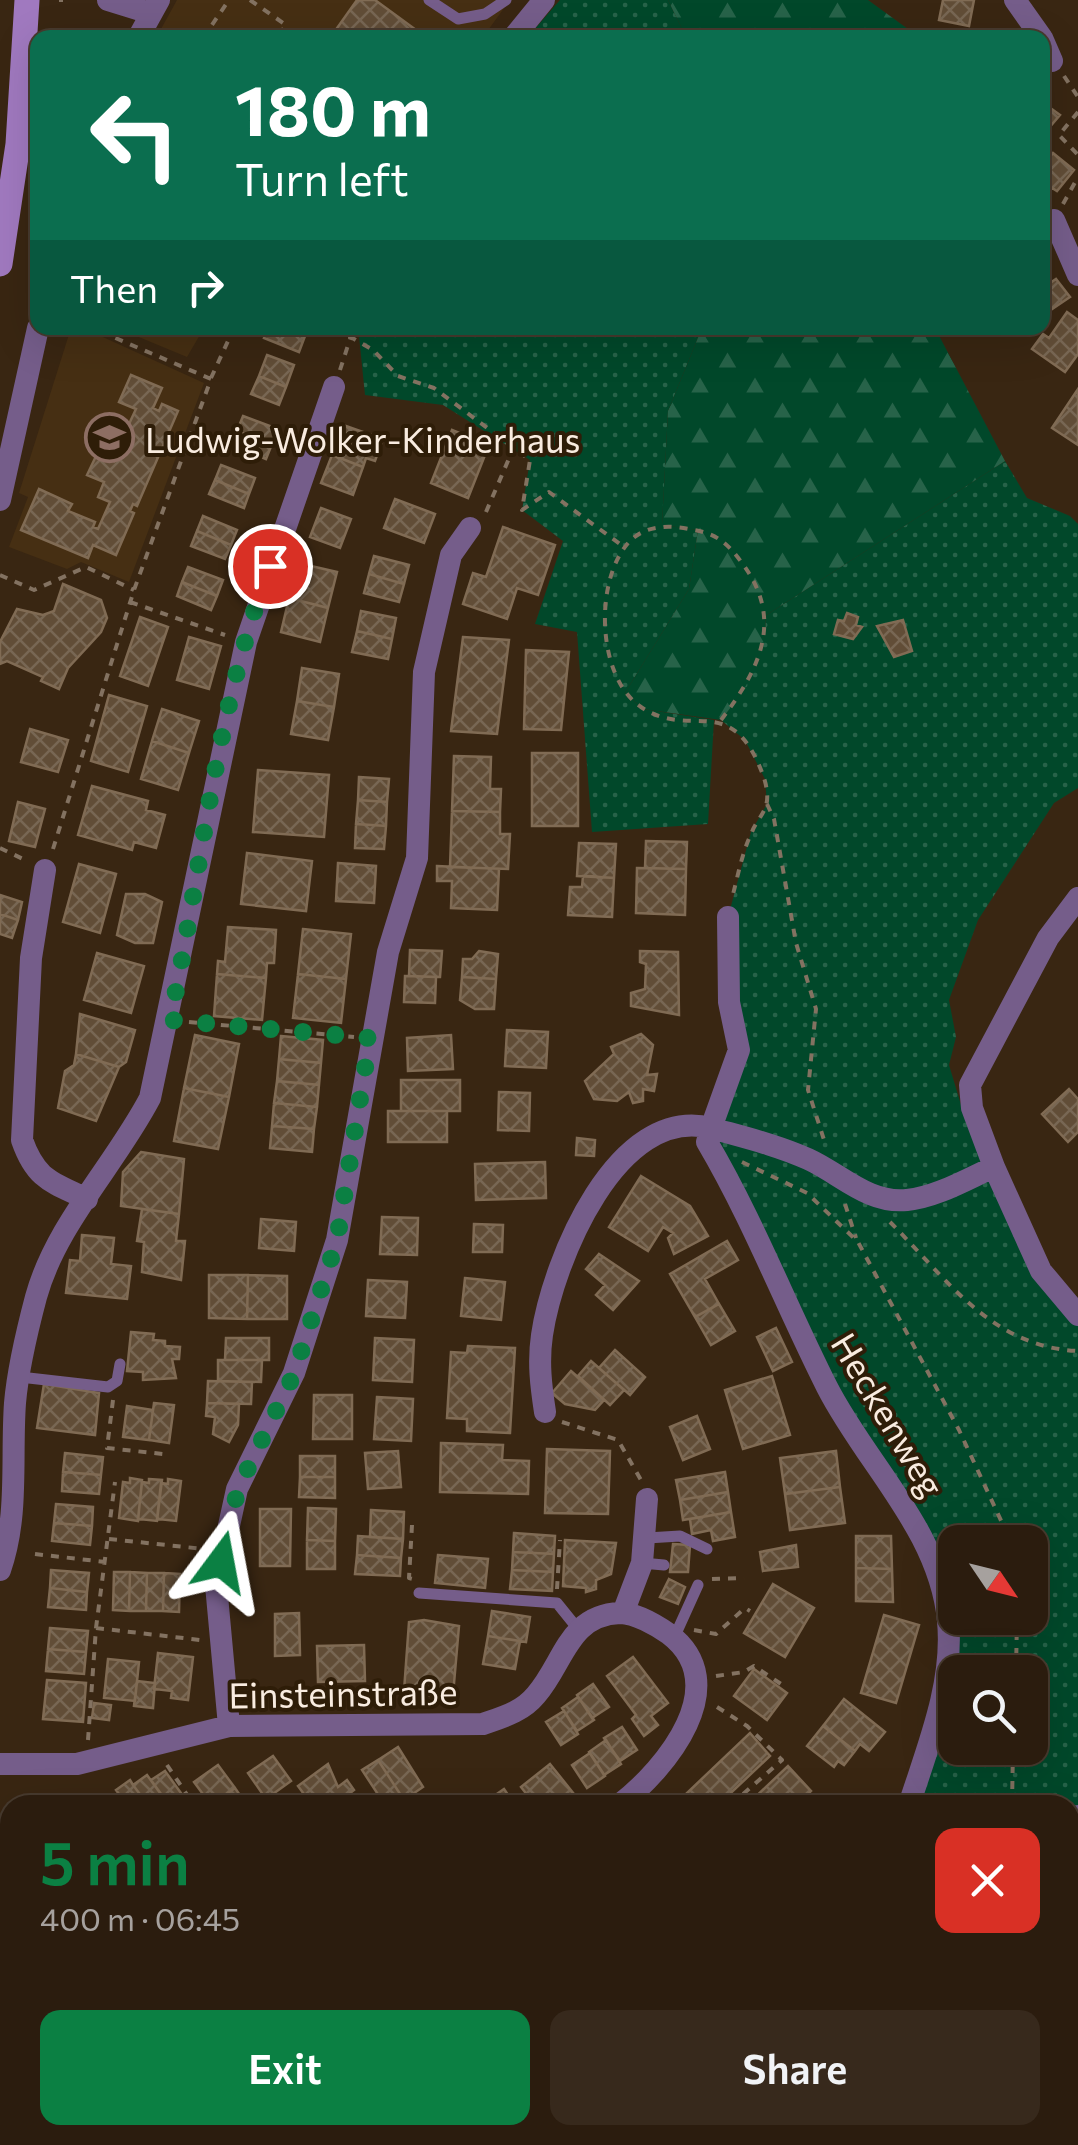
<!DOCTYPE html>
<meta charset="utf-8">
<style>
body{margin:0;font-family:Commissioner,sans-serif;background:#37291c;color:#f1f3f6;height:100vh;display:flex;flex-direction:column;font-size:38px;white-space:nowrap}
*{box-sizing:border-box;margin:0}
p{font-size:32px;color:#a6a19e}
.icon{flex:none;width:55px;height:55px;fill:none;stroke:currentColor;stroke-width:2;stroke-linecap:round;stroke-linejoin:round}
.map{position:relative;flex:1;overflow:hidden}
.side{position:absolute;left:0px;top:1795px;width:1080px;height:350px;display:flex;flex-direction:column;background:#2b1c0e;border-radius:30px 30px 0 0;box-shadow:0 10px 40px #0002,0 0 0 2px #473a2e}
.side>*{flex:none}
.hud{position:absolute;left:30px;top:30px;width:1020px;height:305px;border-radius:20px;box-shadow:0 10px 40px #0002,0 0 0 2px #473a2e;background:#0b6e4f;color:#fff;overflow:hidden}
.needle{width:65px;rotate:125deg}
.buttons{position:absolute;left:938px;top:1525px;display:grid;gap:20px}
.buttons a{display:grid;place-items:center;width:110px;height:110px;border-radius:20px;background:#2b1c0e;box-shadow:0 10px 40px #0002,0 0 0 2px #473a2e;font-size:50px}
.pin{position:absolute;display:grid;place-items:center;width:85px;height:85px;color:#fff;margin:-42px;border:5px solid #fff;border-radius:50%;box-shadow:0 2px 10px #0007}
.me{position:absolute;width:110px;margin:-55px;rotate:13deg;stroke-linejoin:round;filter:drop-shadow(0 0 8px #0008)}
.turn{display:flex;align-items:center;gap:35px;height:210px;padding:0 40px;font-size:45px}
.turn .icon{width:130px;height:130px;stroke-width:2.5}
.turn b{display:block;font-size:70px;line-height:85px}
.then{display:flex;align-items:center;height:95px;padding:0 40px;background:#0003;gap:20px;font-size:38px}
.round{display:grid;place-items:center;flex:none;width:105px;height:105px;border-radius:20px;background:#37291c}
.head{display:flex;align-items:center;justify-content:space-between;height:170px;padding:0 40px}
h1{font-size:60px;font-weight:600;line-height:75px;color:#0b8043}
.button{display:flex;gap:20px;margin-top:auto;padding:20px 40px}
.button a{flex:1;height:115px;border-radius:20px;background:#0b8043;color:#fff;font-size:40px;font-weight:600;line-height:115px;text-align:center}
.button a+a{background:#37291c;color:#f1f3f6}
.map>svg:first-child{display:block}
.built{fill:#462f13}
.grass{fill:url(#grass-dots);fill-rule:evenodd}
.forest{fill:url(#forest-firs)}
.building{fill:url(#building-cross-hatch);stroke:#806b54;stroke-width:2.5}
.lines{fill:none;stroke-linecap:round;stroke-linejoin:round}
.path{stroke:#837261;stroke-width:4;stroke-dasharray:8 8;stroke-linecap:butt}
.service{stroke:#755d8a;stroke-width:11}
.minor{stroke:#755d8a;stroke-width:22}
.secondary{stroke:#a079bf;stroke-width:25}
.route{stroke:#0b8043;stroke-width:18;stroke-dasharray:0 32.4}
.labels{text-anchor:middle;dominant-baseline:central;stroke-width:8;stroke-linejoin:round;paint-order:stroke}
.poi-label{font-size:35px;fill:#f9ece0;stroke:#2e1d08;text-anchor:start}
.street-label{font-size:35px;fill:#f9ece0;stroke:#2e1d08}
</style>
<div class="map">
<svg width="1078" height="2145" viewBox="0 0 1078 2145">
<defs>
<pattern id="grass-dots" width="8" height="8" patternUnits="userSpaceOnUse" patternTransform="scale(2.5)"><rect width="8" height="8" fill="#01482a"/><path d="M2 2h.1M6 6h.1" fill="none" stroke="#276349" stroke-width="1.8" stroke-linecap="round"/></pattern>
<pattern id="forest-firs" width="22" height="20" patternUnits="userSpaceOnUse" patternTransform="scale(2.5)"><rect width="22" height="20" fill="#01482a"/><path d="M5 1l3.5 6h-7zM16 11l3.5 6h-7z" fill="#276349"/></pattern>
<pattern id="building-cross-hatch" width="8" height="8" patternUnits="userSpaceOnUse" patternTransform="scale(2.5)"><rect width="8" height="8" fill="#614d37"/><path d="M0 0l8 8M0 8l8-8" fill="none" stroke="#786754"/></pattern>
</defs>
<rect width="100%" height="100%" fill="#392612"/>
<!-- built -->
<path class="built" d="M177,0H510L483,37L156,38Z
M71,328H83L204,383L129,582L81,562L67,569L9,547L28,497L19,493Z
M117,328H204L187,357Z"/>
<!-- grass -->
<path class="grass" d="M560,0H668L686,37L527,38Z
M344,328H702L668,411L662,525L698,530L689,589L625,693L643,709L714,720L708,824L592,832L577,632L535,624L563,541L522,510L530,460L443,405L365,395L359,336Z
M1005,461L1027,498L1070,516L1078,524V788L1054,803L978,920L949,1000L956,1037L949,1065L965,1118L1047,1275L1078,1314V1816L1070,1860V1805H909L948,1675L940,1576L707,1142L739,1050L728,917L751,832L767,804L765,779L745,740L721,720C744,691 769,654 765,616ZM955,1542H1030V1618H955ZM955,1672H1030V1748H955Z
M1070,2005L1078,2023V2145H701L714,2135H1070Z"/>
<!-- forest -->
<path class="forest" d="M668,0H868L919,37H686Z
M702,328H935L1005,461L765,616C769,658 746,688 721,720L643,709L625,693L689,589L698,530L662,525L668,411Z"/>
<!-- building -->
<path class="building" d="M357,0H375L427,38H330Z
M943,0H974L969,26L939,20Z
M1042,102L1060,115L1042,136Z
M1053,153L1074,170L1057,191L1052,188L1046,196L1042,167Z
M1042,279L1047,285L1056,279L1070,297L1042,316Z
M1067,312L1078,320V354L1065,372L1032,349L1043,334L1049,338Z
M268,328H308L299,352L264,338Z
M267,355L294,365L286,387L259,376Z
M131,375L162,388L153,408L159,411L162,404L178,411L137,506L133,504L130,511L134,513L116,555L93,545L88,558L21,530L39,489L72,504L68,511L95,522L93,527L98,529L110,502L98,497L104,482L87,475L97,454L114,461L120,446L103,439L113,417L129,424L136,409L119,402Z
M259,376L286,387L279,405L251,394Z
M1078,389V445L1052,428Z
M243,416L278,429L272,444L237,431Z
M343,425L383,439L375,461L366,458L363,467L332,455Z
M452,430L489,445L468,498L431,483Z
M237,431L272,444L266,459L232,445Z
M332,455L363,467L353,495L321,483Z
M221,465L255,478L249,494L215,480Z
M215,480L249,494L244,508L209,494Z
M395,499L435,514L424,543L384,528Z
M321,508L351,519L340,548L310,537Z
M203,516L237,530L231,545L197,531Z
M503,527L555,545L538,595L517,588L507,619L463,604L473,573L486,577Z
M197,531L231,545L225,559L191,546Z
M374,556L409,565L404,584L369,574Z
M298,563L337,572L328,608L289,598Z
M188,567L223,580L217,596L182,582Z
M369,574L404,584L399,602L364,593Z
M182,582L217,596L211,610L177,596Z
M63,584L101,600L107,618L101,632L68,668L59,689L41,681L43,677L7,661L0,664V642L17,609L43,615L54,611Z
M289,598L328,608L320,642L281,632Z
M361,611L396,618L392,639L357,631Z
M847,613L858,617L856,625L862,627L853,639L834,634L838,620L844,621Z
M140,617L168,627L148,686L120,676Z
M903,620L912,651L894,657L877,626Z
M357,631L392,639L388,659L352,652Z
M189,637L221,646L209,689L177,680Z
M463,637L509,640L497,734L451,731Z
M526,650L569,652L561,730L524,729Z
M302,668L339,674L334,707L297,701Z
M109,695L147,706L128,772L91,761Z
M297,701L334,707L328,740L291,734Z
M162,709L199,721L189,753L152,741Z
M30,729L68,740L58,772L21,762Z
M152,741L189,753L178,790L141,779Z
M532,753H578V826H532Z
M454,756L491,757L490,789H501L500,812L452,811Z
M258,770L329,775L324,837L253,832Z
M359,777L389,779L387,802L358,800Z
M92,786L148,801L146,810L165,815L156,848L134,842L132,850L78,835Z
M358,800L387,802L386,826L356,824Z
M18,802L45,809L35,847L9,841Z
M452,811L500,812V834H510L508,869L450,867Z
M356,824L386,826L384,849L355,848Z
M646,841L687,842L686,869L645,868Z
M579,843L616,844L614,878L577,876Z
M247,853L312,861L306,911L241,904Z
M338,863L376,866L374,903L336,901Z
M79,864L116,874L100,933L63,922Z
M437,866L499,869L497,910L451,908L452,881H437Z
M637,868L686,869L685,915L636,913Z
M583,876L614,878L612,917L568,915L570,887H582Z
M126,894H145L162,902L153,943H135L117,935Z
M0,895L22,902L18,920L0,914Z
M0,914L18,920L12,938L0,934Z
M228,927L276,930L274,963H267L266,978L217,974L218,961L225,962Z
M303,929L351,934L346,979L298,974Z
M410,950L442,951L440,977L409,976Z
M479,951L498,954L496,979L462,977L463,959H472Z
M640,951L678,952L679,1015L631,1006V993L645,989L646,964L640,962Z
M97,953L144,966L131,1013L84,1000Z
M217,974L266,978L262,1020L214,1016Z
M298,974L346,979L341,1023L293,1018Z
M405,976L436,977L435,1003L404,1002Z
M462,977L496,979L494,1009H475L460,1000Z
M80,1014L135,1030L126,1062L119,1067L76,1054Z
M507,1030L548,1032L546,1068L505,1066Z
M641,1034L653,1045L647,1075L657,1074L654,1091L643,1089V1101L633,1103L629,1092L617,1101L594,1099L585,1081L614,1054L611,1047Z
M195,1035L239,1044L229,1097L184,1088Z
M451,1035L453,1069L408,1071L407,1038Z
M281,1036L323,1040L321,1063L279,1059Z
M76,1054L119,1067L96,1121L58,1108L65,1071L74,1065Z
M279,1059L321,1063L319,1085L277,1081Z
M401,1080H460V1111H401Z
M277,1081L319,1085L317,1107L274,1103Z
M184,1088L229,1097L218,1149L174,1141Z
M1069,1089L1078,1099V1132L1068,1142L1042,1114Z
M499,1092L530,1093L529,1131L498,1130Z
M274,1103L317,1107L314,1129L272,1126Z
M388,1111H447V1142H388Z
M272,1126L314,1129L312,1152L270,1148Z
M577,1138L595,1140L594,1156L576,1155Z
M141,1152L184,1159L179,1214L121,1206L123,1172Z
M545,1162L546,1198L476,1200L475,1164Z
M641,1176L690,1206L708,1236L674,1254L668,1238L673,1233L663,1227L648,1251L609,1227Z
M142,1209L179,1214L176,1241H185L181,1280L142,1272L144,1242L137,1241Z
M382,1217L418,1218L417,1255L380,1254Z
M261,1219L296,1222L294,1251L259,1248Z
M474,1224L503,1225L502,1252H473Z
M82,1235L114,1238L111,1264L131,1266L127,1299L66,1293L70,1260L80,1261Z
M727,1241L738,1260L705,1279L719,1304L695,1317L670,1274Z
M599,1254L639,1281L613,1310L596,1295L605,1285L586,1269Z
M209,1275H248L247,1319L209,1318Z
M248,1275L287,1276V1319H247Z
M465,1278L505,1282L501,1320L461,1316Z
M368,1280L407,1282L405,1318L366,1316Z
M719,1304L735,1331L711,1345L695,1317Z
M776,1328L792,1362L773,1371L757,1337Z
M131,1332L154,1334L153,1340L165,1341V1346L180,1347L179,1359H172L176,1378L143,1380V1372L127,1371Z
M226,1338H269V1360H225Z
M375,1338L414,1340L412,1382L373,1380Z
M468,1346L515,1348L510,1433L467,1431V1419L447,1418L451,1352L467,1353Z
M615,1350L645,1377L630,1395L599,1368Z
M218,1360H262L261,1382L218,1381Z
M591,1361L624,1390L610,1405L578,1376Z
M571,1371L604,1400L595,1410L565,1404L552,1393Z
M772,1376L790,1435L743,1449L725,1390Z
M208,1381L252,1382L251,1404L207,1403Z
M44,1384L99,1393L95,1435L37,1428Z
M314,1395H352V1439H313Z
M377,1397L413,1399L411,1441L374,1439Z
M154,1403L174,1405L169,1443L149,1440Z
M207,1403L239,1404L238,1425L229,1442L213,1434L215,1417L206,1416Z
M127,1406L153,1410L149,1440L123,1437Z
M697,1416L710,1449L683,1460L670,1427Z
M441,1443L503,1445L502,1460L529,1461L528,1494L440,1492Z
M547,1449L610,1451L608,1514L545,1513Z
M398,1451L401,1487L368,1489L365,1453Z
M836,1451L840,1487L785,1494L780,1458Z
M65,1453L103,1457L101,1475L63,1472Z
M300,1456H335V1477H300Z
M63,1472L101,1475L99,1494L62,1491Z
M725,1472L728,1492L680,1500L676,1480Z
M300,1477H335V1498L299,1497Z
M130,1478L142,1480L138,1521L119,1518L123,1482L130,1483Z
M149,1479L162,1480L157,1521L138,1519L142,1482L149,1483Z
M168,1479L181,1481L176,1521L157,1519L161,1483L168,1484Z
M840,1487L845,1523L790,1530L785,1494Z
M728,1492L731,1512L683,1520L680,1500Z
M56,1504L93,1507L92,1526L54,1523Z
M308,1508L336,1509L335,1541L307,1540Z
M260,1509H291L290,1566H260Z
M371,1510L404,1512L403,1539L370,1537Z
M731,1512L735,1537L713,1541L711,1530L692,1534L690,1519Z
M54,1523L92,1526L90,1545L52,1541Z
M514,1533L555,1536L554,1554L513,1552Z
M358,1536L403,1539L401,1558L357,1555Z
M856,1536H891L892,1569L856,1568Z
M307,1540L335,1541V1569H307Z
M565,1540L616,1543L611,1574L596,1580V1589L586,1592V1588L563,1586Z
M673,1544L690,1545L688,1572H670Z
M796,1545L798,1567L763,1571L760,1552Z
M513,1552L554,1554L553,1572L512,1570Z
M357,1555L401,1558L400,1576L355,1574Z
M438,1555L488,1559L485,1588L435,1583Z
M856,1568L892,1569L893,1602L856,1601Z
M51,1570L89,1573L87,1592L50,1588Z
M512,1570L553,1572L552,1591L510,1589Z
M114,1572H130L129,1611L113,1610Z
M130,1572L147,1573L146,1611H129Z
M147,1573H164L163,1611H146Z
M164,1573L180,1574L179,1612L163,1611Z
M669,1579L685,1587L678,1604L660,1597Z
M773,1584L814,1608L785,1657L744,1633Z
M50,1588L87,1592L86,1610L48,1607Z
M492,1611L530,1617L526,1642L488,1636Z
M299,1613L300,1655L275,1656V1614Z
M884,1615L919,1625L896,1703L861,1693Z
M424,1620L459,1626L453,1695L418,1696L404,1691L409,1622Z
M50,1628L88,1631L86,1652L48,1649Z
M488,1636L520,1641L515,1669L483,1664Z
M364,1645L365,1681L318,1682L317,1646Z
M48,1649L86,1652L84,1674L46,1671Z
M158,1653L193,1657L188,1700L171,1698L172,1691L154,1689Z
M633,1657L668,1703L651,1716L658,1725L644,1736L632,1719L636,1715L607,1676Z
M108,1659L139,1662L135,1701L104,1698Z
M754,1669L787,1693L767,1720L734,1696Z
M47,1680L86,1683L83,1722L43,1719Z
M137,1681L155,1683L153,1708L134,1706Z
M593,1684L609,1707L592,1718L577,1695Z
M578,1697L594,1720L577,1731L562,1708Z
M844,1699L885,1732L869,1751L860,1744L855,1751L823,1726Z
M94,1703L111,1705L109,1720L92,1718Z
M564,1711L578,1734L561,1745L546,1722Z
M823,1726L855,1751L844,1765L838,1761L834,1767L807,1746Z
M622,1727L637,1750L620,1761L604,1738Z
M750,1733L770,1756L718,1805H699L687,1793Z
M606,1740L621,1764L604,1775L589,1752Z
M398,1747L423,1787L404,1800L378,1760Z
M590,1753L605,1776L587,1788L572,1765Z
M273,1756L291,1781L266,1799L248,1773Z
M378,1760L404,1800L396,1805H385L362,1770Z
M328,1764L338,1787L347,1780L354,1790L335,1805H312L298,1786Z
M550,1764L574,1794L560,1805H535L521,1787Z
M218,1765L235,1788L211,1805L194,1782Z
M788,1766L811,1791L797,1805H747Z
M165,1771L186,1800L180,1805H169L151,1780Z
M147,1775L168,1804L167,1805H148L133,1785Z
M130,1780L133,1785L148,1805H127L116,1790Z
M235,1788L246,1804L212,1805Z
M504,1789L515,1805H481Z
M9,1852L10,1881L0,1887V1858Z
M10,1881V1932L0,1939V1887Z
M9,1956L10,2013L0,2025V1963Z
M44,2135H61L70,2145H33Z"/>
<g class="lines">
<!-- path -->
<path class="path" d="M250,0L286,25L277,38
M61,2V0
M203,38L229,0
M322,38L325,33L330,36
M1064,76L1078,97
M1078,112L1059,135L1078,155
M1063,204L1078,177
M335,328L373,350L398,376L434,388L530,460L522,510L549,492L624,547
M340,370L351,336
M211,378L234,328
M486,512L514,447
M0,575L34,590L86,567L134,590
M130,602L225,635
M721,720C759,670 785,620 742,563C729,545 718,534 694,530C672,525 647,524 630,541C594,578 596,677 641,707C691,741 731,689 763,775C766,783 769,797 766,805C764,814 755,823 752,832C742,852 738,876 732,898
M767,804L774,819L796,943L816,1009L808,1090L825,1143
M0,848L25,860
M53,849L134,590L211,379L92,328
M189,1022L354,1037
M742,1162L807,1193L858,1242L959,1430L1011,1542
M845,1204L856,1238
M890,1222C947,1279 991,1347 1078,1351
M113,1400L107,1448L163,1454
M562,1422L618,1440L641,1480
M412,1525L409,1578L413,1579
M109,1539L204,1549
M35,1554L105,1562
M712,1579L744,1578
M557,1589L560,1540
M96,1628L200,1640
M694,1630L716,1634L745,1608L750,1611
M1016,1672L1017,1618
M716,1676L744,1672L754,1666L787,1688
M717,1707L747,1726L782,1760L733,1803
M88,1740L96,1628L115,1482
M167,1765L194,1805
M1012,1805L1013,1748
M0,1838L10,1852
M0,2128L15,2145
M63,2135L72,2145
M163,2135L172,2145
M1061,2135L1066,2145"/>
<!-- service -->
<path class="service" d="M429,0L458,19L485,14L506,0
M20,1377L108,1387L117,1381L120,1364
M647,1538L680,1536L707,1549
M642,1563L664,1565
M419,1593L557,1603L578,1629
M674,1638L698,1585"/>
<!-- minor -->
<path class="minor" d="M108,0L150,13
M1015,0L1042,38
M138,38L159,0
M513,38L544,0
M1042,38L1052,61
M1054,220L1078,275
M0,500L38,328
M45,870L31,958L22,1140C36,1180 52,1182 87,1199
M728,917L729,1002L739,1050L711,1128C743,1137 777,1145 808,1159C841,1174 868,1204 907,1200C937,1197 967,1179 994,1167L1041,1271L1078,1315
M994,1167L972,1108L970,1085L1048,938L1078,898
M545,1412C541,1386 538,1362 542,1335C553,1261 617,1104 711,1128L707,1142C753,1220 786,1306 827,1387C866,1464 940,1531 948,1621C954,1683 928,1746 909,1805
M0,1570C19,1516 11,1459 15,1403C18,1368 27,1331 36,1297C56,1224 115,1165 150,1098L246,642L334,387
M623,1613L642,1563L647,1499
M229,1726L216,1585L237,1489L294,1373L337,1240L388,952L417,858L424,672L451,555L470,528
M0,1764H77L229,1726L483,1724C503,1717 522,1712 536,1695C564,1663 568,1615 620,1613C635,1613 656,1625 669,1634C735,1684 667,1768 619,1805
M1070,1860L1078,1816
M1070,1975L1078,1985
M112,2145L121,2135
M701,2145L713,2135"/>
<!-- secondary -->
<path class="secondary" d="M0,264L18,144L27,0"/>
</g>
<g class="lines">
<!-- route -->
<path class="route" d="M221,1562L238,1489L294,1374L337,1240L370,1038L170,1020C202,870 215,711 270,566"/>
</g>
<!-- icons -->
<defs>
<symbol id="school-ring" viewBox="-11 -11 22 22"><circle r="9.5" fill="#2e1d08" stroke="#8d6e63" stroke-width="1.5"/><path d="M0-5L7-2L0 1L-7-2ZM-4 1L0 2.5L4 1V4Q0 6-4 4Z" fill="#8d6e63"/></symbol>
</defs>
<g fill-rule="evenodd">
<use href="#school-ring" x="82" y="410" width="55" height="55"/>
</g>
<g class="labels">
<!-- poi labels -->
<g class="poi-label">
<text x="145" y="438">Ludwig-Wolker-Kinderhaus</text>
</g>
<!-- street labels -->
<g class="street-label">
<text transform="translate(889 1414) rotate(59)">Heckenweg</text>
<text transform="translate(343 1692) rotate(-1)">Einsteinstraße</text>
</g>
</g>
</svg>
<div class="buttons">
<a><svg class="needle" viewBox="-14 -14 28 28"><path d="M0-13l5 13h-10z" fill="#e53935"/><path d="M0 13l5-13h-10z" fill="#a6a19e"/></svg></a>
<a><svg class="icon" aria-label="search" viewBox="0 0 24 24"><circle cx="10" cy="10" r="6"/><path d="M15 15l6 6"/></svg></a>
</div>
<div class="pin" style="left:270px;top:566px;background:#d93025"><svg class="icon" aria-label="arrive" viewBox="0 0 24 24"><path d="M6 21V4h12l-3 4 3 4H6"/></svg></div>
<svg class="me" style="left:221px;top:1562px" viewBox="-20 -20 40 40"><path d="M0-17L14 15 0 8-14 15z" fill="#0b8043" stroke="#fff" stroke-width="4"/></svg>
<div class="hud">
<div class="turn"><svg class="icon" aria-label="left" viewBox="0 0 24 24"><path d="M17 20v-9H6M10 6l-5 5 5 5"/></svg><div><b>180 m</b>Turn left</div></div>
<div class="then">Then<svg class="icon" aria-label="right" viewBox="0 0 24 24"><path d="M7 20v-9h11M14 6l5 5-5 5"/></svg></div>
</div>
<section class="side">
<div class="head"><div><h1>5 min</h1><p>400 m · 06:45</p></div><a class="round" style="background:#d93025;color:#fff"><svg class="icon" aria-label="close" viewBox="0 0 24 24"><path d="M6 6l12 12M18 6L6 18"/></svg></a></div>
<div class="button"><a>Exit</a><a>Share</a></div>
</section>
</div>
